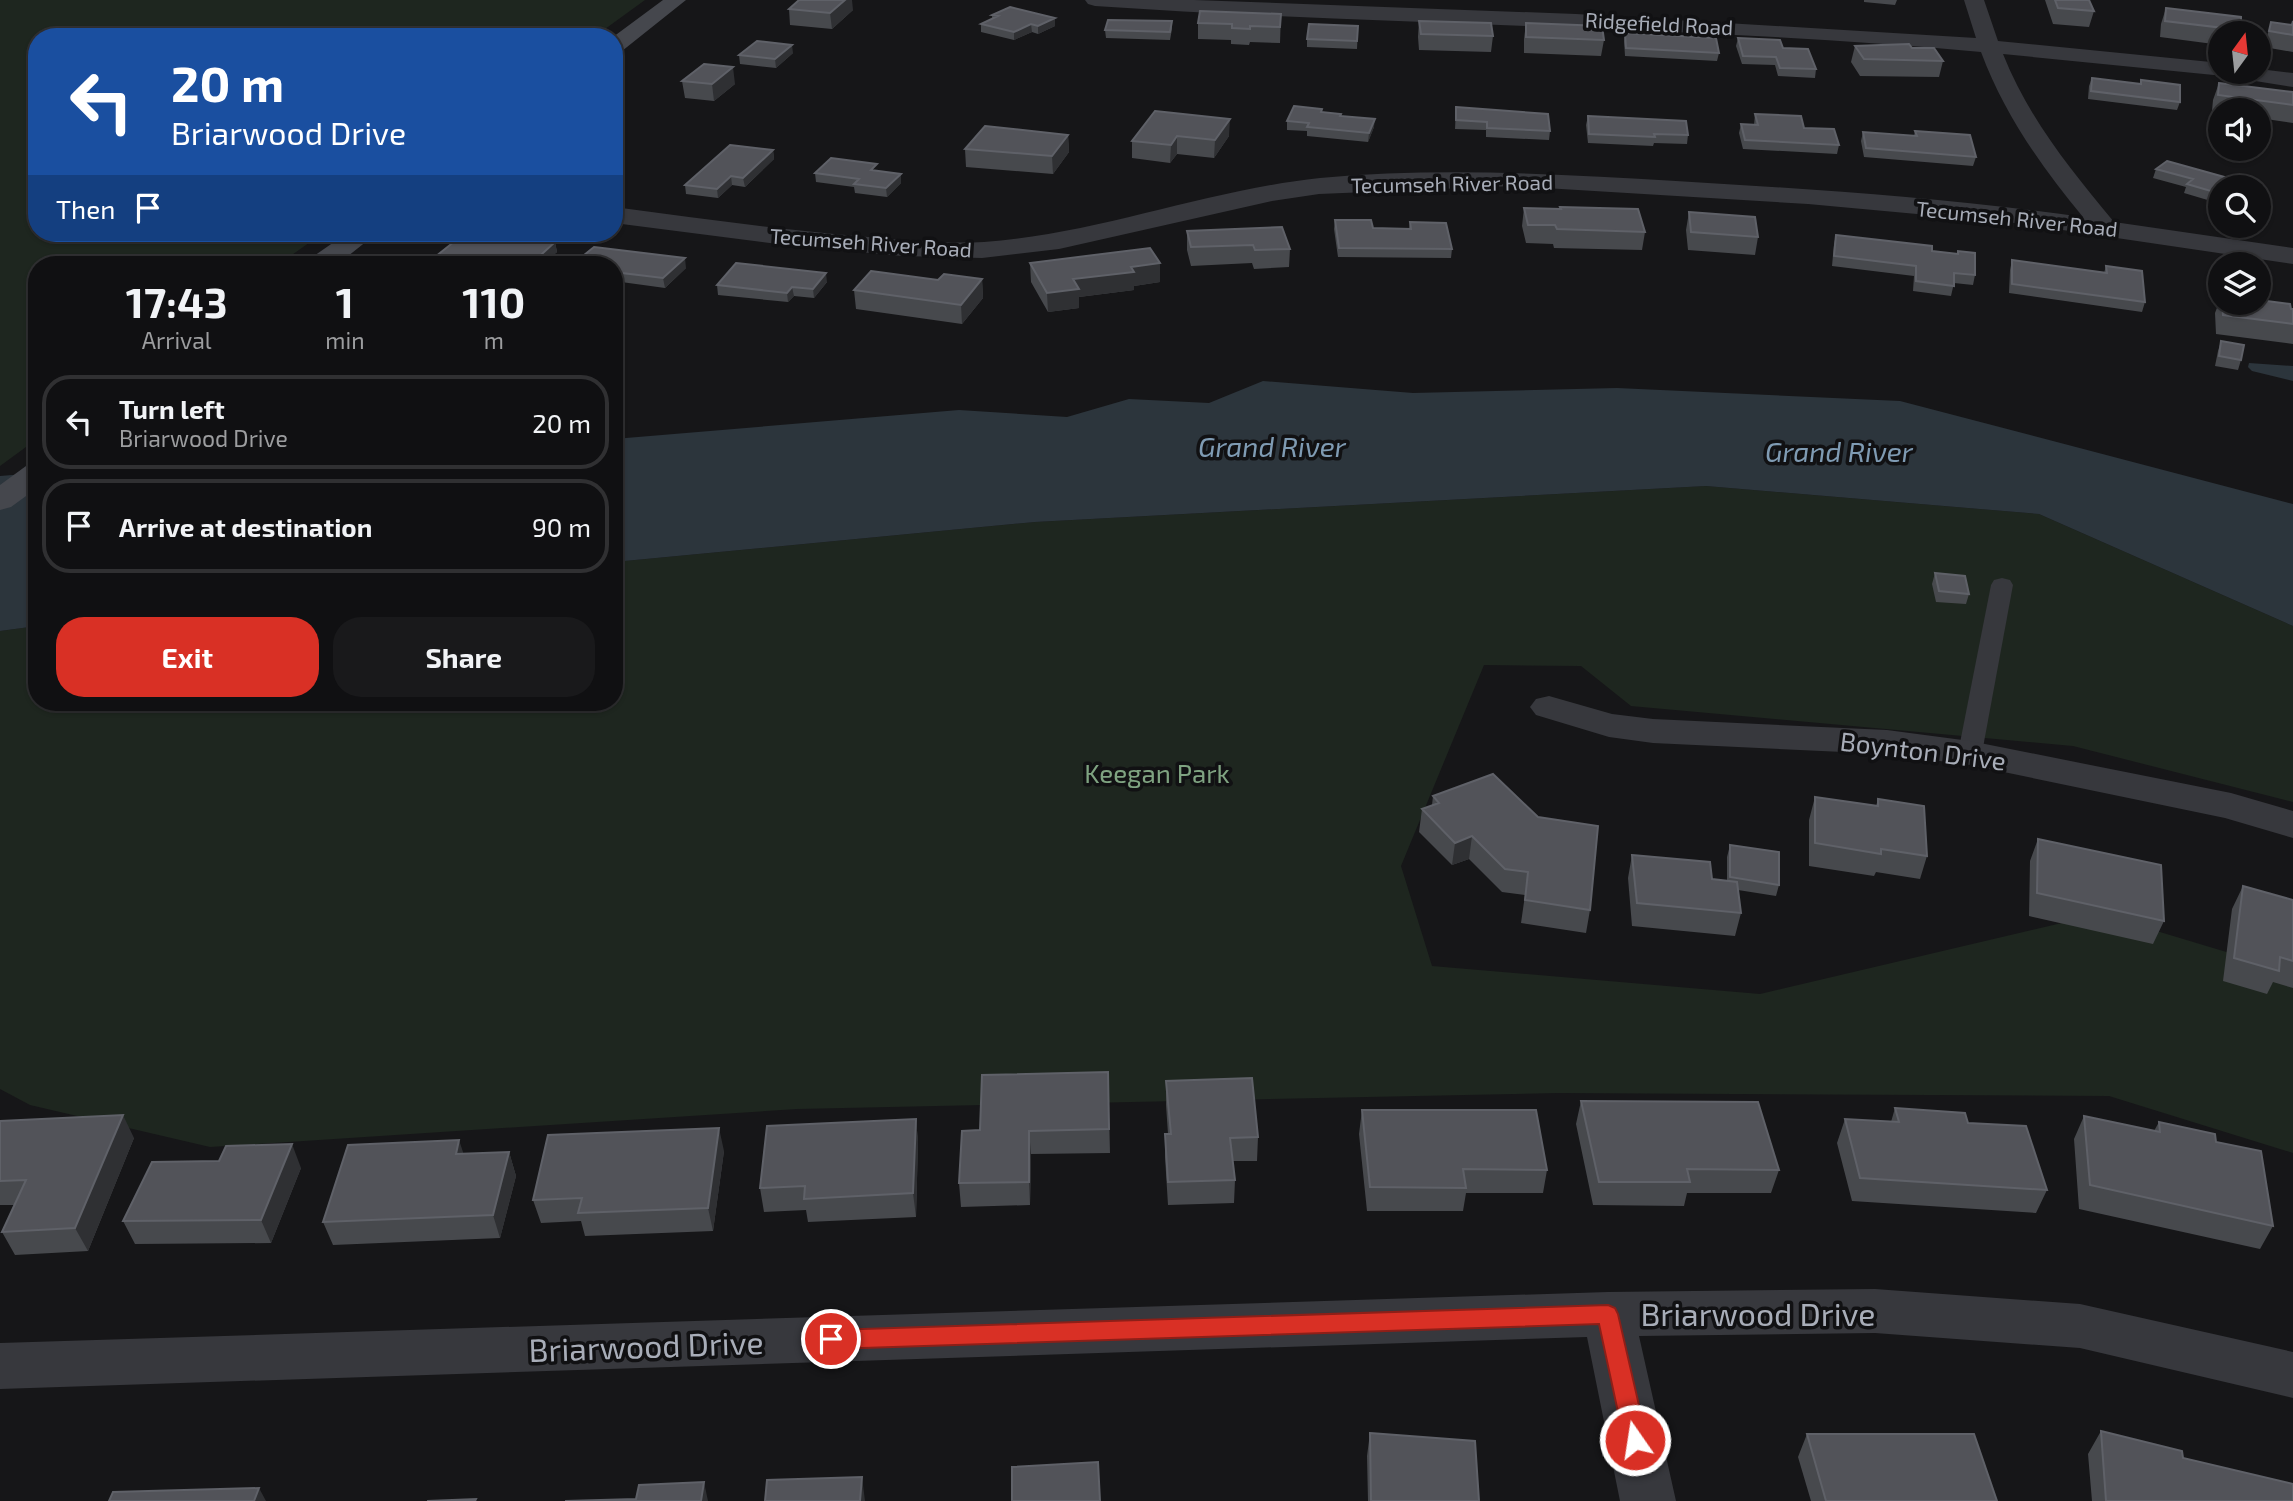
<!DOCTYPE html>
<style>
body{margin:0;font-family:"Exo 2",sans-serif;background:#19191b;color:#f1f3f6;height:100vh;display:flex;flex-direction:column;font-size:26px;white-space:nowrap}
*{box-sizing:border-box;margin:0}
p{font-size:23px;color:#9c9d9f}
.icon{flex:none;width:38px;height:38px;fill:none;stroke:currentColor;stroke-width:2;stroke-linecap:round;stroke-linejoin:round}
.map{position:relative;flex:1;overflow:hidden}
.panel{position:absolute;left:28px;top:256px;width:595px;height:455px;display:flex;flex-direction:column;background:#101012;border-radius:28px;box-shadow:0 2px 5px #0004,0 0 0 2px #303032}
.panel>*{flex:none}
.top-card{position:absolute;left:28px;top:28px;width:595px;height:214px;border-radius:28px;box-shadow:0 2px 5px #0004,0 0 0 2px #303032;background:#1a4fa0;color:#fff;overflow:hidden}
.needle{width:46px;rotate:15deg}
.controls{position:absolute;left:2208px;top:21px;display:grid;gap:14px}
.controls a{display:grid;place-items:center;width:63px;height:63px;border-radius:50%;background:#101012;box-shadow:0 2px 5px #0004,0 0 0 2px #303032;font-size:35px}
.pin{position:absolute;display:grid;place-items:center;width:60px;height:60px;color:#fff;margin:-30px;border:4px solid #fff;border-radius:50%;box-shadow:0 2px 7px #0007}
.me{position:absolute;width:77px;margin:-38px;rotate:347deg;stroke-linejoin:round;filter:drop-shadow(0 0 5px #0008)}
.turn{display:flex;align-items:center;gap:24px;height:147px;padding:0 28px;font-size:32px}
.turn .icon{width:91px;height:91px;stroke-width:2.5}
.turn b{display:block;font-size:49px;line-height:60px}
.then{display:flex;align-items:center;height:66px;padding:0 28px;background:#0003;gap:14px;font-size:26px}
.eta{display:flex;justify-content:space-evenly;align-items:center;height:119px;text-align:center}
.eta b{font-size:42px;font-weight:700;line-height:49px}
.cta{display:flex;gap:14px;margin-top:auto;padding:14px 28px}
.cta a{flex:1;height:80px;border-radius:28px;background:#d93025;color:#fff;font-size:28px;font-weight:700;line-height:80px;text-align:center}
.cta a+a{background:#19191b;color:#f1f3f6}
ul{padding:0;list-style:none}
li{display:flex;align-items:center;gap:21px;height:94px;margin:0 14px 10px;padding:0 14px;border:4px solid #303032;border-radius:28px}
li div{flex:1}
li b{display:block;font-size:26px}
li em{font-style:normal}
.map>svg:first-child{display:block}
.green{fill:#1e261f}
.water{fill:#2c353c}
.lines{fill:none;stroke-linecap:round;stroke-linejoin:round}
.lane{fill:#37383d;fill-rule:evenodd}
.street{fill:#37383d;fill-rule:evenodd}
.secondary{fill:#45474d;fill-rule:evenodd}
.wall{fill:#47494d}
.shaded-wall{fill:#2f3033}
.building{fill:#525359;stroke:#5f6168;stroke-width:2}
.route{fill:#d93025;stroke:#8d1f18;stroke-width:2}
.labels{text-anchor:middle;dominant-baseline:central;stroke-width:7;stroke-linejoin:round;paint-order:stroke}
.far-street-label{font-size:21px;fill:#a8adb8;stroke:#111113}
.street-label{font-size:26px;fill:#a8adb8;stroke:#111113}
.park-label{font-size:26px;fill:#7fa381;stroke:#111113}
.water-label{font-size:28px;font-style:italic;fill:#7f9bb3;stroke:#111113}
.near-street-label{font-size:32px;fill:#a8adb8;stroke:#111113}
</style>
<div class="map">
<svg width="2293" height="1501" viewBox="0 0 2293 1501">
<rect width="100%" height="100%" fill="#161618"/>
<!-- green -->
<path class="green" d="M0,0H645L594,37H37V233H323L279,264H37V439L0,466Z
M1706,486L2039,514L2293,626V802L2073,746L1631,706L1581,666L1484,665L1401,866L1432,966L1760,994L2100,914L2293,972V1153L2109,1096L1558,1093L797,1109L210,1147L30,1105L0,1089V631L37,626V702H614V562L1035,522Z"/>
<!-- water -->
<path class="water" d="M2249,363L2293,366V381L2252,371L2248,367Z
M1263,381L1413,393L1617,388L1900,401L2293,504V626L2039,514L1706,486L1035,522L614,562V439L959,410L1067,417L1129,399L1209,403Z
M37,473V626L0,631V476Z"/>
<g class="lines">
<!-- lane -->
<path class="lane" d="M2002,578L2010,580L2013,585L1982,753L1979,758L1970,761L1961,758L1958,753L1991,585L1994,580Z"/>
<!-- street -->
<path class="street" d="M1085,0H1194L1576,14L1976,38L1964,0H1984L1998,41L2221,63V72H2259V69L2293,73V87L2224,76L2003,54C2029,119 2070,169 2114,222L2293,248V264L2015,223L1808,204L1512,186L1319,194L1272,201L1059,249L982,258L903,256L793,246L614,223V207C695,218 776,229 858,236C899,240 942,244 984,242C1098,234 1206,190 1320,178C1439,167 1557,174 1676,181C1812,189 1948,198 2083,217C2041,166 2004,114 1981,52C1686,25 1390,26 1095,6L1088,4Z
M1549,696L1612,714L1653,719L1887,730L1970,741L2231,793L2293,811V838L2225,818L1970,765L1887,754L1653,743L1609,737L1536,715L1530,707L1536,699Z
M1875,1289L2080,1304L2293,1352V1398L2080,1348L1875,1333L1639,1336L1676,1501H1620L1587,1337L0,1389V1343L1608,1292Z"/>
<!-- secondary -->
<path class="secondary" d="M663,0H686L622,51L614,52L613,37Z
M347,233H377L338,264H308L311,258Z
M37,463V488L11,507L0,510V485L26,466Z"/>
</g>
<!-- wall -->
<path class="wall" d="M1864,0H1897L1895,5L1864,2Z
M2045,0H2089L2094,11L2089,27L2053,24Z
M2166,8L2241,30L2240,33H2221V45L2160,37L2161,24Z
M789,9L853,10L832,29L790,25Z
M1281,14L1280,43L1250,42L1249,45L1231,44V40L1198,39V23Z
M992,15L1055,18V26L1038,34L1032,32L1014,40L981,32V24L992,19Z
M2293,20V52L2264,47L2271,22L2291,25Z
M1172,21V29L1170,40L1106,38L1105,30Z
M1419,21L1493,36L1491,52L1419,50L1418,37Z
M1526,23L1604,40L1601,56L1524,53V39Z
M1358,26L1357,49L1307,47V39Z
M1625,33L1719,53L1717,61L1625,56L1624,41Z
M1738,38L1783,48L1816,69L1815,78L1778,76L1775,65L1742,64L1736,46Z
M1855,46L1912,48L1943,61L1939,77L1860,76L1851,62Z
M793,53L776,68L740,64L739,55Z
M2092,78L2140,84L2141,80L2180,102L2177,110L2088,99L2089,86Z
M682,81L735,84L714,101L685,98Z
M2219,83L2293,92V123L2259,118V110H2221V113L2212,111L2213,100Z
M1456,107L1550,131L1549,140L1486,137V130L1455,129Z
M1155,111L1229,136L1214,158L1177,154L1170,163L1132,158V141Z
M1322,112L1341,114V116L1374,127L1368,142L1307,136V131L1287,130V121Z
M1755,114L1804,128L1839,145L1837,154L1743,149L1739,133L1741,124L1754,125Z
M1588,116L1688,135L1687,144L1654,143L1653,146L1588,143L1586,125Z
M1915,131L1976,157L1973,166L1864,157L1861,141L1863,132L1914,136Z
M1068,135L1069,152L1053,174L966,167L965,149Z
M773,150L774,159L745,187L732,185L718,198L686,194L685,185Z
M2156,169L2257,186L2256,187H2221V204L2184,193L2186,187L2153,178Z
M877,171L901,183L887,197L855,193L854,187L816,182L815,173Z
M1560,207L1645,232L1642,250L1554,248L1553,244L1526,243L1522,226L1524,208L1560,209Z
M1689,212L1758,237L1755,255L1688,250L1686,230Z
M1335,220L1373,228L1409,229L1410,222L1452,249L1451,258L1338,257L1334,229Z
M1187,231L1290,249L1289,267L1254,269L1252,263L1191,266L1187,250Z
M1836,235L1932,251L1957,254L1958,251L1975,275L1973,285L1954,283L1951,296L1913,291L1914,276L1832,266L1834,244Z
M508,236H532L533,240L555,242L557,252L543,264H437L435,257Z
M2012,260L2104,273L2106,266L2145,302L2142,312L2009,293L2010,270Z
M1030,263L1160,282L1134,286V290L1079,297V308L1048,312L1031,282Z
M614,264L686,268L665,288L614,281Z
M982,279L983,298L962,324L856,309L854,290Z
M827,282L814,298L794,296L788,302L718,295L717,285Z
M2221,297V303H2259L2293,309V344L2216,334L2215,313Z
M2221,341L2241,360L2238,370L2215,366L2218,351Z
M1935,573L1969,594L1966,604L1936,602L1932,584Z
M1433,796L1590,910L1586,933L1521,923L1525,895L1502,892L1469,859L1452,865L1419,832L1422,809L1432,805Z
M1815,797L1876,806L1878,799L1927,856L1920,879L1876,872L1874,876L1809,866V820Z
M2038,839L2164,921L2153,944L2029,916L2030,861Z
M1730,845L1779,885L1776,896L1738,890L1741,913L1735,936L1632,926L1628,878L1632,855L1712,879L1727,881V857Z
M2243,886L2293,900V988L2273,982L2267,994L2223,981L2232,909Z
M1108,1072L1110,1153L1031,1154L1030,1205L961,1207L959,1183L980,1130Z
M1166,1081L1258,1137L1257,1161H1233L1235,1180L1234,1203L1168,1205L1165,1157V1134H1168L1166,1105Z
M1581,1101L1779,1170L1771,1193H1687L1684,1206L1593,1205L1576,1124Z
M1895,1108L1968,1123L2047,1190L2036,1213L1852,1201L1837,1143L1845,1119L1891,1122Z
M1362,1110L1547,1170L1543,1193H1466L1463,1211H1367L1359,1134Z
M2084,1116L2154,1131L2159,1122L2216,1142L2273,1226L2260,1249L2079,1209L2074,1139Z
M916,1119L918,1142L916,1217L808,1222L806,1210L764,1212L760,1188Z
M0,1121L134,1138L88,1251L15,1255L2,1232L15,1205H0Z
M724,1151L713,1231L585,1236L581,1221L541,1223L533,1200Z
M509,1152L516,1176L500,1238L333,1245L323,1222L464,1154Z
M219,1161L301,1168L271,1243L135,1244L123,1221Z
M2101,1431L2183,1458L2293,1501H2092L2088,1454Z
M1370,1433L1479,1501H1368L1367,1456Z
M1807,1434L1997,1501H1811L1798,1457Z"/>
<!-- shaded-wall -->
<path class="shaded-wall" d="M845,0H852L853,10L832,29L830,13Z
M1055,18V26L1038,34V26Z
M1031,24L1032,32L1014,40V32Z
M792,45L793,53L776,68L775,59Z
M733,67L735,84L714,101L712,84Z
M1230,119L1229,136L1214,158L1215,140Z
M1375,119L1374,127L1368,142L1369,133Z
M1068,135L1069,152L1053,174L1052,156Z
M1177,136V154L1170,163L1171,145Z
M773,150L774,159L745,187L743,178Z
M901,174V183L887,197L886,188Z
M731,176L732,185L718,198L717,189Z
M555,242L557,252L543,264H531Z
M685,258L686,268L665,288L663,278Z
M1160,263V282L1134,286V290L1079,297V308L1048,312L1047,293L1073,279L1131,267Z
M826,273L827,282L814,298L813,289Z
M982,279L983,298L962,324L961,305Z
M792,287L794,296L788,302L787,293Z
M1472,836L1469,859L1452,865L1455,843Z
M123,1115L134,1138L88,1251L75,1228Z
M916,1119L918,1142L916,1217L913,1193Z
M719,1128L724,1151L713,1231L708,1208Z
M1029,1131L1031,1154L1030,1205L1029,1182Z
M459,1140L467,1164L456,1154Z
M292,1144L301,1168L271,1243L261,1220Z
M509,1152L516,1176L500,1238L493,1215Z
M862,1477L865,1501H860Z
M704,1482L708,1501H701Z
M259,1488L266,1501H254Z"/>
<!-- building -->
<path class="building" d="M799,0H845L830,13L789,9Z
M2055,0H2089L2094,11L2058,8Z
M1010,7L1055,18L1038,26L1031,24L1014,32L981,24L998,16L992,15Z
M2166,8L2241,17V30L2165,21Z
M1200,11L1281,14L1280,27L1250,26V29L1232,28V24L1198,23Z
M1108,20L1172,21L1170,32L1105,30Z
M1419,21L1491,23L1493,36L1421,34Z
M2293,21V35L2269,31L2271,22L2292,25Z
M1526,23L1602,26L1604,40L1526,37Z
M1309,24L1358,26L1357,41L1307,39Z
M1625,33L1716,38L1719,53L1626,48Z
M1738,38L1780,40L1783,48L1808,49L1816,69L1780,68L1776,57L1743,56Z
M757,41L792,45L775,59L739,55Z
M1909,44L1912,48H1934L1943,61L1864,59L1855,46Z
M704,64L733,67L712,84L682,81Z
M2092,78L2141,84V80L2180,85V102L2091,91Z
M2219,83L2293,92V105L2218,95Z
M1294,106L1322,109L1321,112L1341,114L1340,116L1375,119L1369,133L1307,127L1309,123L1287,121Z
M1456,107L1548,114L1550,131L1487,128V122L1456,120Z
M1155,111L1230,119L1215,140L1177,136L1171,145L1132,141Z
M1755,114L1801,116L1804,128L1834,129L1839,145L1745,140L1741,124L1758,125Z
M1588,116L1686,121L1688,135L1654,134L1655,137L1589,134Z
M985,126L1068,135L1052,156L965,149Z
M1915,131L1970,135L1976,157L1866,148L1863,132L1917,136Z
M730,145L773,150L743,178L731,176L717,189L685,185Z
M831,158L877,164L871,170L901,174L886,188L854,184L859,179L815,173Z
M2167,161L2257,186L2255,187H2221V194L2187,184L2193,179L2156,169Z
M1560,207L1638,209L1645,232L1557,229L1555,225H1528L1524,208L1561,209Z
M1689,212L1755,217L1758,237L1691,232Z
M1335,220H1371L1373,228L1411,229L1410,222L1446,223L1452,249L1339,248Z
M1282,227L1290,249L1255,250L1253,245L1191,247L1187,231Z
M465,233H477L508,236L512,234L532,236L528,239L555,242L531,264H495L435,257Z
M1836,235L1932,246V251L1958,254V251L1975,253V275L1954,273V286L1916,281V266L1834,256Z
M594,247L685,258L663,278L614,272V264H573Z
M1150,248L1160,263L1131,267L1134,272L1073,279L1079,289L1047,293L1030,263Z
M2012,260L2107,273L2106,266L2142,271L2145,302L2012,284Z
M736,263L826,273L813,289L792,287L787,293L717,285Z
M871,271L938,280L944,274L982,279L961,305L854,290Z
M2259,300L2290,304L2291,309H2293V324L2223,315L2222,303H2259Z
M2221,341L2244,345L2241,360L2219,356Z
M1935,573L1965,576L1969,594L1939,591Z
M1493,774L1538,817L1598,826L1590,910L1525,900L1528,872L1505,869L1472,836L1455,843L1422,809L1439,803L1433,796Z
M1815,797L1878,806V799L1924,806L1927,856L1881,849V854L1815,843Z
M2038,839L2161,865L2164,921L2037,893Z
M1730,845L1779,852V885L1730,877Z
M1632,855L1710,862L1712,879L1737,882L1741,913L1637,903Z
M2243,886L2293,900V961L2280,957L2279,971L2234,958Z
M1108,1072L1109,1129L1029,1131V1182L959,1183L962,1131L980,1130L982,1075Z
M1252,1078L1258,1137L1230,1138L1235,1180L1168,1182L1165,1134H1171L1166,1081Z
M1581,1101L1758,1102L1779,1170L1687,1169L1690,1182H1599Z
M1895,1108L1965,1113L1968,1123L2026,1126L2047,1190L1860,1178L1845,1119L1899,1122Z
M1362,1110H1536L1547,1170L1463,1169L1466,1188L1370,1187Z
M123,1115L75,1228L2,1232L26,1180L0,1181V1121Z
M2084,1116L2160,1132L2159,1122L2215,1134L2216,1142L2261,1151L2273,1226L2090,1185Z
M916,1119L913,1193L804,1199L805,1186L760,1188L767,1126Z
M719,1128L708,1208L578,1213L582,1198L533,1200L548,1135Z
M459,1140L456,1154L509,1152L493,1215L323,1222L348,1145Z
M292,1144L261,1220L123,1221L152,1162L219,1161L226,1146Z
M2101,1431L2182,1451L2183,1458L2293,1484V1501H2106Z
M1370,1433L1475,1441L1479,1501H1371Z
M1807,1434H1974L1997,1501H1826Z
M1098,1462L1100,1501H1012V1467Z
M862,1477L860,1501H765L767,1480Z
M704,1482L701,1501H565L636,1499L639,1485Z
M259,1488L254,1501H109L113,1492Z
M476,1499L475,1501H427Z"/>
<!-- route -->
<path class="route" d="M1608,1305L1615,1308L1618,1314L1647,1440L1643,1447L1635,1450L1627,1447L1624,1440L1599,1324L831,1349L824,1346L821,1339L824,1333L831,1330Z"/>
<g class="labels">
<!-- far-street labels -->
<g class="far-street-label">
<text transform="translate(1659 23) rotate(3)">Ridgefield Road</text>
<text transform="translate(1452 183) rotate(-1)">Tecumseh River Road</text>
<text transform="translate(2017 218) rotate(6)">Tecumseh River Road</text>
<text transform="translate(871 242) rotate(4)">Tecumseh River Road</text>
</g>
<!-- street labels -->
<g class="street-label">
<text transform="translate(1923 750) rotate(7)">Boynton Drive</text>
</g>
<!-- park labels -->
<g class="park-label">
<text x="1157" y="772">Keegan Park</text>
</g>
<!-- water labels -->
<g class="water-label">
<text x="1272" y="446">Grand River</text>
<text x="1839" y="451">Grand River</text>
</g>
<!-- near-street labels -->
<g class="near-street-label">
<text x="1758" y="1313">Briarwood Drive</text>
<text transform="translate(646 1345) rotate(-2)">Briarwood Drive</text>
</g>
</g>
</svg>
<div class="controls">
<a><svg class="needle" viewBox="-14 -14 28 28"><path d="M0-13l5 13h-10z" fill="#e53935"/><path d="M0 13l5-13h-10z" fill="#9c9d9f"/></svg></a>
<a><svg class="icon" aria-label="sound" viewBox="0 0 24 24"><path d="M4 9h4l5-4v14l-5-4H4zM17 9q2 3 0 6"/></svg></a>
<a><svg class="icon" aria-label="search" viewBox="0 0 24 24"><circle cx="10" cy="10" r="6"/><path d="M15 15l6 6"/></svg></a>
<a><svg class="icon" aria-label="layers" viewBox="0 0 24 24"><path d="M12 4l9 5-9 5-9-5zM3 14l9 5 9-5"/></svg></a>
</div>
<div class="pin" style="left:831px;top:1339px;background:#d93025"><svg class="icon" aria-label="arrive" viewBox="0 0 24 24"><path d="M6 21V4h12l-3 4 3 4H6"/></svg></div>
<svg class="me" style="left:1635px;top:1440px" viewBox="-20 -20 40 40"><circle r="17" fill="#d93025" stroke="#fff" stroke-width="3"/><path d="M0-11L8 9 0 5-8 9z" fill="#fff"/></svg>
<div class="top-card">
<div class="turn"><svg class="icon" aria-label="left" viewBox="0 0 24 24"><path d="M17 20v-9H6M10 6l-5 5 5 5"/></svg><div><b>20 m</b>Briarwood Drive</div></div>
<div class="then">Then<svg class="icon" aria-label="arrive" viewBox="0 0 24 24"><path d="M6 21V4h12l-3 4 3 4H6"/></svg></div>
</div>
<section class="panel">
<div class="eta">
<div><b>17:43</b><p>Arrival</p></div>
<div><b>1</b><p>min</p></div>
<div><b>110</b><p>m</p></div>
</div>
<ul>
<li><svg class="icon" aria-label="left" viewBox="0 0 24 24"><path d="M17 20v-9H6M10 6l-5 5 5 5"/></svg><div><b>Turn left</b><p>Briarwood Drive</p></div><em>20 m</em></li>
<li><svg class="icon" aria-label="arrive" viewBox="0 0 24 24"><path d="M6 21V4h12l-3 4 3 4H6"/></svg><div><b>Arrive at destination</b></div><em>90 m</em></li>
</ul>
<div class="cta"><a>Exit</a><a>Share</a></div>
</section>
</div>
